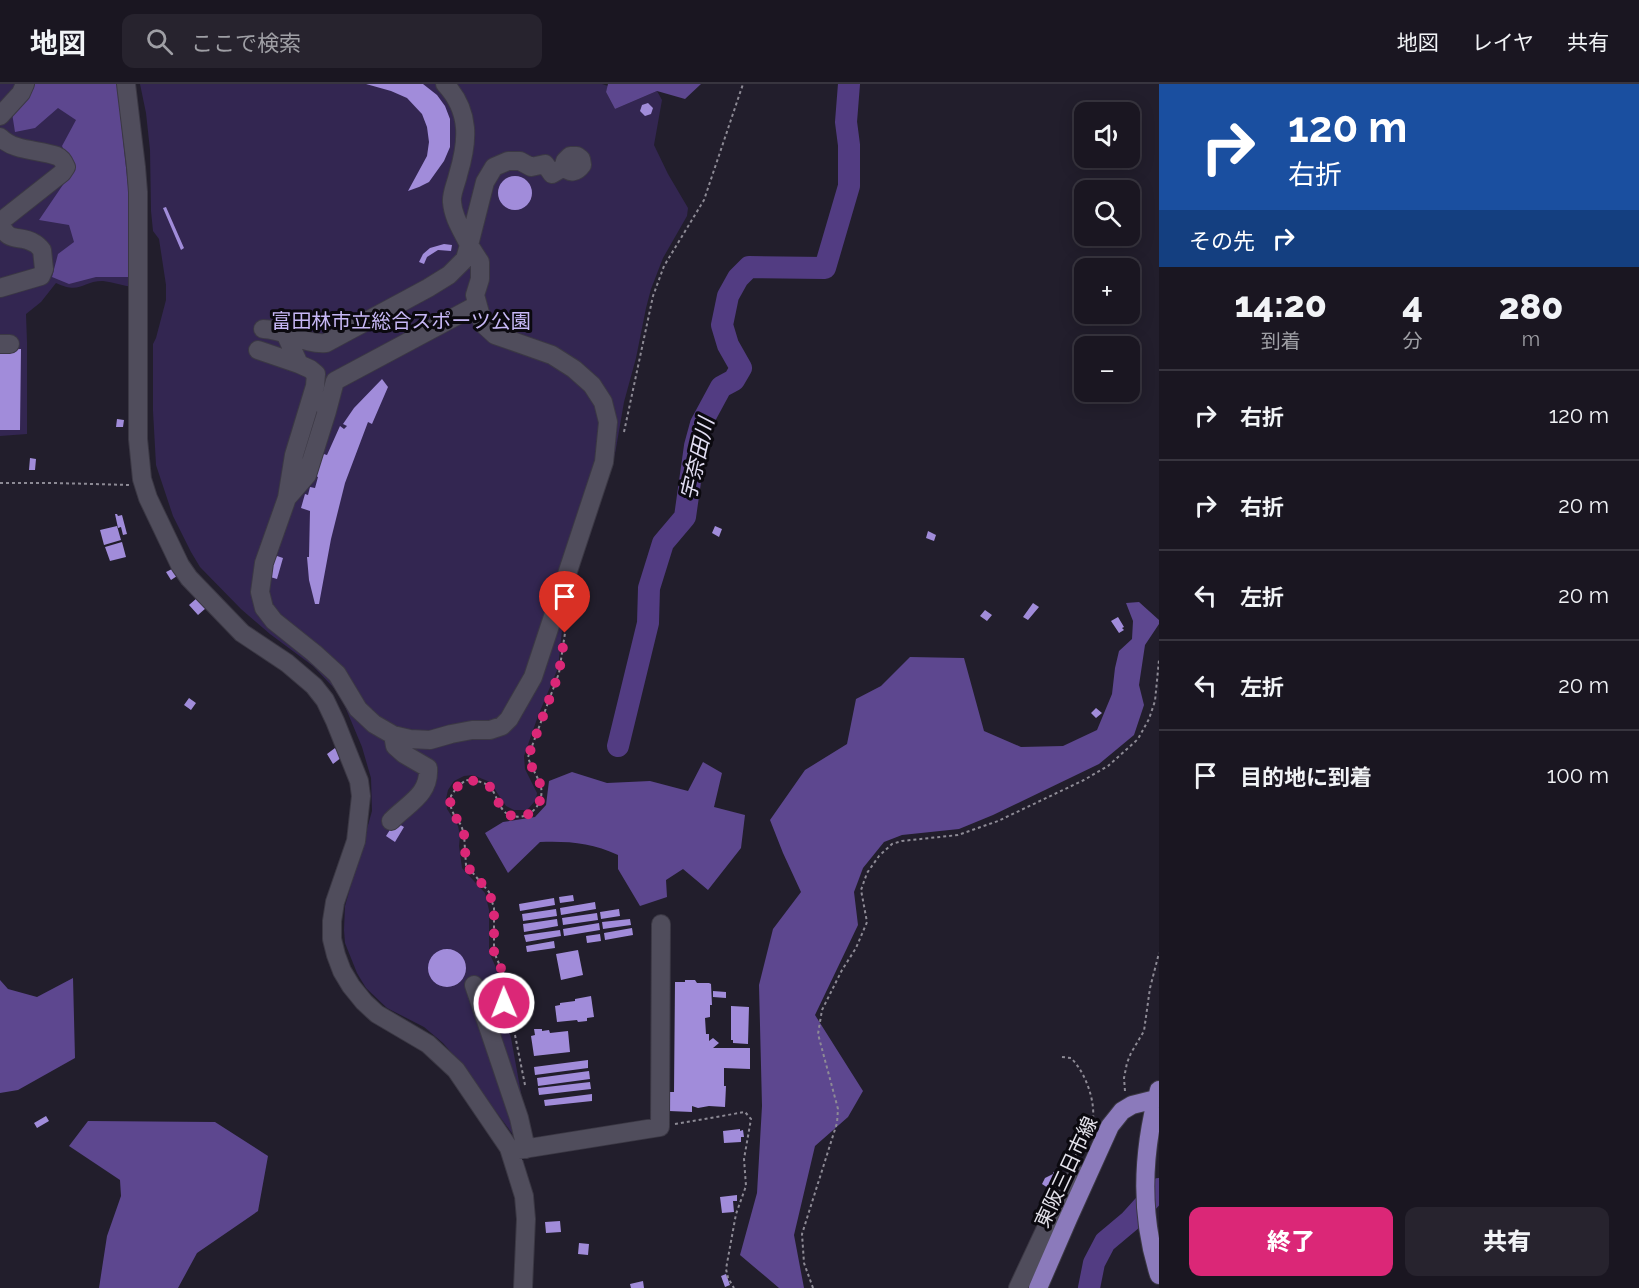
<!DOCTYPE html>
<html lang="ja">
<meta charset="utf-8">
<style>
body{margin:0;font-family:Raleway,"Noto Sans JP",sans-serif;background:#27232e;color:#f1f3f6;height:100vh;display:flex;flex-direction:column;font-size:22px;white-space:nowrap}
*{box-sizing:border-box;margin:0}
p{font-size:20px;color:#9f9fa5}
.icon{flex:none;width:33px;height:33px;fill:none;stroke:currentColor;stroke-width:2;stroke-linecap:round;stroke-linejoin:round}
.map{position:relative;flex:1;overflow:hidden}
.drawer{display:flex;flex-direction:column;background:#1a1621;width:480px}
.drawer>*{flex:none}
.guide{background:#1a4fa0;color:#fff;overflow:hidden}
.tools{position:absolute;left:1074px;top:18px;display:grid;gap:12px}
.tools a{display:grid;place-items:center;width:66px;height:66px;border-radius:12px;background:#1a1621;box-shadow:0 3px 15px #0003,0 0 0 2px #38353f;font-size:30px}
.pin{position:absolute;display:grid;place-items:center;width:51px;height:51px;color:#fff;margin:-62px -26px;border-radius:50% 50% 50% 0;rotate:-45deg;box-shadow:0 0 6px #0007}
.pin .icon{rotate:45deg}
.me{position:absolute;width:66px;margin:-33px;rotate:359deg;stroke-linejoin:round;filter:drop-shadow(0 0 4px #0008)}
.turn{display:flex;align-items:center;gap:21px;height:126px;padding:0 30px;font-size:27px}
.turn .icon{width:78px;height:78px;stroke-width:2.5}
.turn b{display:block;font-size:42px;line-height:51px}
.then{display:flex;align-items:center;height:57px;padding:0 30px;background:#0003;gap:12px;font-size:22px}
.eta{display:flex;justify-content:space-evenly;align-items:center;height:102px;text-align:center}
.eta b{font-size:36px;font-weight:800;line-height:42px}
.action{display:flex;gap:12px;margin-top:auto;padding:12px 30px}
.action a{flex:1;height:69px;border-radius:12px;background:#db2777;color:#fff;font-size:24px;font-weight:800;line-height:69px;text-align:center}
.action a+a{background:#27232e;color:#f1f3f6}
ul{padding:0;list-style:none}
li{display:flex;align-items:center;gap:18px;height:90px;padding:0 30px;border-top:2px solid #38353f}
li div{flex:1}
li b{display:block;font-size:22px}
li em{font-style:normal}
header{display:flex;align-items:center;gap:36px;box-sizing:border-box;height:84px;padding:0 30px;background:#1a1621;border-bottom:2px solid #38353f}
header strong{font-size:28px}
nav{display:flex;gap:33px;margin-inline-start:auto;font-size:21px}
.search{width:420px;height:54px;background:#27232e;display:flex;align-items:center;gap:15px;box-sizing:border-box;padding:0 21px;border-radius:12px;color:#9f9fa5;font-size:22px}
main{display:flex;flex:1;min-height:0}
.map>svg:first-child{display:block}
.green{fill:#332651}
.forest{fill:#5d478f}
.lines{fill:none;stroke-linecap:round;stroke-linejoin:round}
.river{stroke:#523c82;stroke-width:22}
.building{fill:#a18cda}
.minor-casing{stroke:#3b3844;stroke-width:20}
.major-casing{stroke:#3b3844;stroke-width:20}
.path{stroke:#8d8a95;stroke-width:2;stroke-dasharray:3 3;stroke-linecap:butt}
.minor{stroke:#504d5c;stroke-width:18}
.major{stroke:#8b7abb;stroke-width:18}
.route{stroke:#db2777;stroke-width:10;stroke-dasharray:0 18}
.labels{text-anchor:middle;dominant-baseline:central;stroke-width:6;stroke-linejoin:round;paint-order:stroke}
.park-label{font-size:20px;fill:#c7b8f6;stroke:#0b090f}
.street-label{font-size:20px;fill:#e5e3ec;stroke:#0b090f}
.water-label{font-size:21px;font-style:italic;fill:#e2def3;stroke:#0b090f}
</style>
<header>
<strong>地図</strong>
<div class="search"><svg class="icon" aria-label="search" viewBox="0 0 24 24"><circle cx="10" cy="10" r="6"/><path d="M15 15l6 6"/></svg>ここで検索</div>
<nav><a>地図</a><a>レイヤ</a><a>共有</a></nav>
</header>
<main>
<div class="map">
<svg width="1159" height="1204" viewBox="0 0 1159 1204">
<rect width="100%" height="100%" fill="#221e2c"/>
<!-- green -->
<path class="green" d="M0,0H120L127,60L133,203C123,202 113,198 103,197C81,197 81,211 56,199L41,218L26,230L27,258V350L0,352Z
M140,0H602L608,2L606,8L615,25L657,7L662,16L654,61L668,90L688,124L687,132L663,174L651,205L646,224L636,274L624,318L615,370L564,527L558,584L538,632L524,672L525,685L537,709L536,716L527,726H514L506,722L490,698L473,691L464,692L454,697L448,706L446,715L447,725L458,742L460,751L459,762L462,784L485,809L489,826V868L501,895L500,916L511,954L523,1020L517,1048L514,1052L456,974L443,959L424,943L387,924L366,904L357,889L345,859L344,846L345,822L372,727L371,694L362,663L344,620L334,604L313,582L270,550L241,525L200,483L191,468L173,432L156,381L153,327V260L156,254L166,216V201L159,155L153,147L151,127L150,66L146,29Z"/>
<!-- forest -->
<path class="forest" d="M33,0H117L129,111L130,193H96L69,200L52,193L58,170L74,158L69,141L39,136L73,86L62,62L76,36L58,24L35,44L15,48L12,29Z
M608,0H701L685,15L657,7L615,25L606,8Z
M1139,518L1159,536V540L1145,561L1139,601L1144,621L1134,651L1099,680L993,731L959,745L902,751L884,758L863,784L854,808L858,841L815,931L863,1007L848,1033L815,1062L794,1151L804,1204H779L740,1171L757,1109L762,1022L759,901L773,845L801,808L783,769L770,736L805,686L847,660L856,615L881,602L910,573L964,574L984,647L1021,663L1063,662L1097,646L1112,610L1115,584L1119,567L1132,555L1133,537L1126,519Z
M703,678L722,689L714,723L745,731L741,764L708,806L683,785L666,796L667,813L640,822L618,785V771C592,759 569,757 540,758L508,789L485,749L503,738L535,733L546,721L549,697L572,688L607,699L650,697L688,707Z
M73,894L75,974L18,1006L0,1009V896L8,905L37,913Z
M88,1037L215,1038L268,1072L258,1127L197,1169L178,1204H99L107,1152L121,1112L120,1096L69,1062Z"/>
<g class="lines">
<!-- river -->
<path class="river" d="M618,662L648,539L649,504L663,459L685,433L695,362L701,340L721,303L734,296L741,284L728,261L722,241L728,212L738,194L749,183L825,184L849,102V61L846,38L849,0
M1089,1204L1094,1179L1105,1158L1130,1137L1159,1105"/>
</g>
<!-- building -->
<path class="building" d="M366,0H423L437,11L445,22L450,35V63L444,77L429,98L419,103L408,107L427,72L429,58L427,43L422,30L407,14L391,7Z
M648,19L653,24L651,30L645,32L640,27L642,21Z
M1125,75L1132,77L1129,86L1122,84Z
M498 109a17 17 0 1 1 34 0a17 17 0 1 1-34 0Z
M166,123L184,164L181,166L163,124Z
M444,160L452,161L451,167L438,166L427,173L424,180L419,178L423,170L430,164Z
M21,265L20,346H0V266Z
M382,295L388,303L372,340L368,338L345,399L331,455L319,520H315L309,496L307,473H309L310,427L301,424L305,410L308,411L310,403L315,404L318,393L314,391L317,368L327,371L340,342L344,345L347,342L343,340L354,324Z
M117,335L124,336L123,343H116Z
M30,374L36,375L35,386H29Z
M115,430H117L118,432L122,431L127,450L123,451L121,443L118,444Z
M117,442L121,456L104,461L100,446Z
M715,442L722,445L719,453L712,449Z
M928,447L936,451L934,457L926,454Z
M122,458L126,473L110,477L105,463Z
M274,471L283,474L277,495L267,492Z
M172,485L177,492L171,496L166,488Z
M197,514L206,524L198,531L189,521Z
M1033,519L1039,523L1028,536L1023,533Z
M985,526L992,531L987,537L980,532Z
M1118,533L1124,543L1122,544L1124,546L1119,549L1111,537Z
M189,614L196,619L191,626L184,621Z
M1096,624L1102,629L1096,634L1091,629Z
M335,664L342,673L333,680L327,670Z
M395,738L404,743L395,758L386,752Z
M573,811L574,817L560,819L559,813Z
M554,814L555,821L520,827L519,820Z
M595,818L596,825L561,831L560,824Z
M556,825L557,832L523,837L522,830Z
M619,825L620,832L601,835L600,828Z
M597,829L598,836L563,841L562,834Z
M557,835L558,842L524,848L523,840Z
M630,835L631,841L603,845L602,838Z
M599,839L600,846L564,852L563,845Z
M632,844L633,851L605,856L604,849Z
M560,846L561,852L526,858L524,851Z
M600,850L601,857L587,859L586,852Z
M554,857L555,864L527,868L526,862Z
M428 884a19 19 0 1 1 38 0a19 19 0 1 1-38 0Z
M578,866L583,891L561,896L556,870Z
M685,896H695L697,899H709L711,900L712,921H710V933L705,934L706,950H709V957L713,954L719,959L713,964H750V985L724,984V1002H726L725,1023L709,1022L698,1024L692,1022V1028L669,1027V1008H674L675,898H685Z
M713,907L726,908V914L713,913Z
M591,912L594,933L587,934V937L578,938L577,936L557,938L555,922L560,921V919L575,917V915Z
M731,922L749,923L748,960L733,959V956H731Z
M534,945H542V947L549,946L550,949L568,947L570,968L534,972L531,952L535,951Z
M588,976V984L535,991L534,983Z
M589,987L590,995L538,1002L537,994Z
M590,998L591,1005L539,1011L538,1004Z
M592,1010V1017L545,1022L544,1016Z
M46,1032L49,1037L37,1044L34,1039Z
M740,1045V1047L743,1046L744,1053H741V1058L724,1059L723,1047Z
M1053,1088L1060,1093L1054,1108L1042,1100L1045,1094L1053,1090Z
M737,1111V1117H733L734,1128L722,1129L720,1113Z
M560,1137L561,1148L546,1149L545,1138Z
M579,1159L589,1160L588,1171L578,1170Z
M726,1190L730,1201L725,1203L721,1192Z
M643,1197L644,1204H631L630,1200Z"/>
<g class="lines">
<defs>
<path id="minor" d="M126,0L136,83L138,108V355L142,395L148,414L180,481L189,494L242,549L287,579L314,602L325,616L335,637L359,697L361,712L356,757L335,818L332,837V855L336,871L342,887L351,902L364,918L377,930L428,960L456,986L509,1064L524,1112L526,1135L523,1204
M0,32L21,9L25,0
M0,53C15,68 38,65 57,72C62,74 64,78 66,83L62,89L5,134L1,140C8,160 20,150 34,159C37,160 39,163 42,166L44,185L41,192L0,204
M263,245C285,245 304,261 326,259L428,204L449,191L465,175L469,161C463,148 453,134 452,118C451,110 456,100 458,91C468,58 471,28 445,0
M285,249L299,280L310,285L316,290L315,302L294,371L287,414L264,479L260,508L264,524L274,537L314,569L337,590L358,625L374,640L393,651L410,655L430,656L451,650L472,646H490L502,642L509,635L533,593L604,378L608,338L603,318L592,301L574,285L552,271L495,251L483,240L475,211L480,195V178L469,161L485,98L494,83L508,77H520L531,83L545,80L552,90L564,83L565,77L570,72H577L581,75L582,81C577,88 570,90 564,83
M0,260H10
M258,266L299,280
M327,327L335,297L477,221
M287,414L307,391L327,327L321,316
M391,737C407,720 430,711 428,684L404,670L395,662L393,651
M474,901L519,1034L526,1065
M511,1067L660,1043L661,840
M1018,1204L1062,1110C1070,1097 1072,1093 1087,1091"/>
<path id="major" d="M1159,1006C1142,1068 1139,1129 1159,1191
M1038,1204L1068,1135L1110,1042L1122,1027L1132,1021L1156,1015"/>
</defs>
<!-- minor casing -->
<use href="#minor" class="minor-casing"/>
<!-- major casing -->
<use href="#major" class="major-casing"/>
<!-- path -->
<path class="path" d="M624,348L653,212L664,182L704,116L743,0
M0,399H55L129,401
M1062,973L1071,974C1085,988 1095,1015 1093,1035L1072,1079
M525,1001L513,941L504,919L506,896L494,868V824L489,808L466,781L464,750L461,741L454,731L450,721L451,712L457,703L466,696C473,697 483,697 489,702C496,708 498,723 506,729C525,741 545,722 541,703C538,692 531,684 528,673L559,589L565,549
M1125,1007L1124,994L1127,979L1131,969L1144,947L1150,904L1159,869
M675,1040L745,1028L751,1035L744,1075L746,1102L736,1130L726,1185L728,1194L734,1204
M813,1204L804,1179L802,1150L837,1039L838,1025L818,950L822,926L842,886L856,864L867,838L861,806L867,789L879,772L892,760L902,757L958,751L998,737L1084,696L1108,682L1138,655L1149,635L1155,617L1159,576"/>
<!-- minor -->
<use href="#minor" class="minor"/>
<!-- major -->
<use href="#major" class="major"/>
</g>
<g class="lines">
<!-- route -->
<path class="route" d="M504,919L506,896L494,868V824L489,808L466,781L464,750L461,741L454,731L450,721L451,712L457,703L466,696C473,697 483,697 489,702C496,708 498,723 506,729C525,741 545,722 541,703C538,692 531,684 528,673L559,589L565,549"/>
</g>
<g class="labels">
<!-- park labels -->
<g class="park-label">
<text x="401" y="237">富田林市立総合スポーツ公園</text>
</g>
<!-- street labels -->
<g class="street-label">
<text transform="translate(1066 1088) rotate(-65)">東阪三日市線</text>
</g>
<!-- water labels -->
<g class="water-label">
<text transform="translate(697 375) rotate(-77)">宇奈田川</text>
</g>
</g>
</svg>
<div class="tools">
<a><svg class="icon" aria-label="sound" viewBox="0 0 24 24"><path d="M4 9h4l5-4v14l-5-4H4zM17 9q2 3 0 6"/></svg></a>
<a><svg class="icon" aria-label="search" viewBox="0 0 24 24"><circle cx="10" cy="10" r="6"/><path d="M15 15l6 6"/></svg></a>
<a>+</a>
<a>−</a>
</div>
<div class="pin" style="left:565px;top:549px;background:#d93025"><svg class="icon" aria-label="arrive" viewBox="0 0 24 24"><path d="M6 21V4h12l-3 4 3 4H6"/></svg></div>
<svg class="me" style="left:504px;top:919px" viewBox="-20 -20 40 40"><circle r="17" fill="#db2777" stroke="#fff" stroke-width="3"/><path d="M0-11L8 9 0 5-8 9z" fill="#fff"/></svg>
</div>
<section class="drawer">
<div class="guide">
<div class="turn"><svg class="icon" aria-label="right" viewBox="0 0 24 24"><path d="M7 20v-9h11M14 6l5 5-5 5"/></svg><div><b>120 m</b>右折</div></div>
<div class="then">その先<svg class="icon" aria-label="right" viewBox="0 0 24 24"><path d="M7 20v-9h11M14 6l5 5-5 5"/></svg></div>
</div>
<div class="eta">
<div><b>14:20</b><p>到着</p></div>
<div><b>4</b><p>分</p></div>
<div><b>280</b><p>m</p></div>
</div>
<ul>
<li><svg class="icon" aria-label="right" viewBox="0 0 24 24"><path d="M7 20v-9h11M14 6l5 5-5 5"/></svg><div><b>右折</b></div><em>120 m</em></li>
<li><svg class="icon" aria-label="right" viewBox="0 0 24 24"><path d="M7 20v-9h11M14 6l5 5-5 5"/></svg><div><b>右折</b></div><em>20 m</em></li>
<li><svg class="icon" aria-label="left" viewBox="0 0 24 24"><path d="M17 20v-9H6M10 6l-5 5 5 5"/></svg><div><b>左折</b></div><em>20 m</em></li>
<li><svg class="icon" aria-label="left" viewBox="0 0 24 24"><path d="M17 20v-9H6M10 6l-5 5 5 5"/></svg><div><b>左折</b></div><em>20 m</em></li>
<li><svg class="icon" aria-label="arrive" viewBox="0 0 24 24"><path d="M6 21V4h12l-3 4 3 4H6"/></svg><div><b>目的地に到着</b></div><em>100 m</em></li>
</ul>
<div class="action"><a>終了</a><a>共有</a></div>
</section>
</main>
